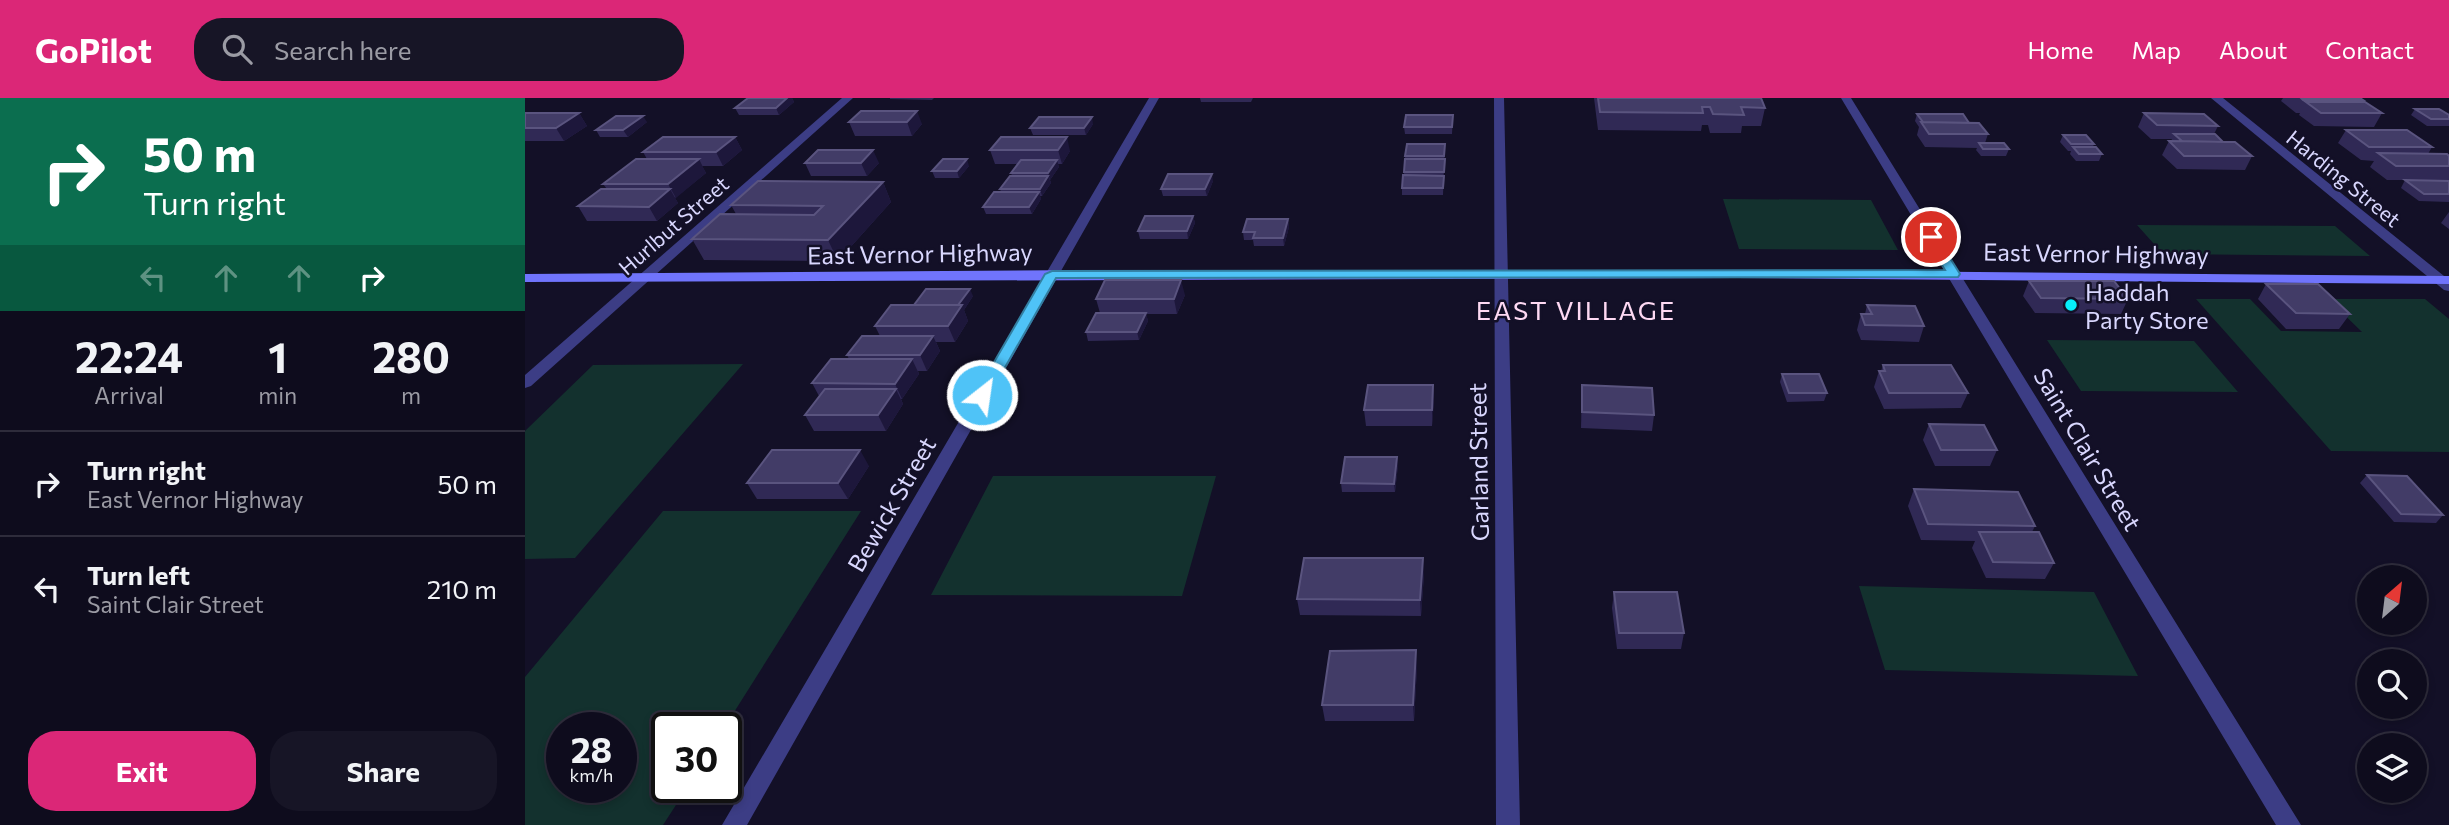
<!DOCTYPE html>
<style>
body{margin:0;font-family:Commissioner,sans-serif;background:#171526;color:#f1f3f6;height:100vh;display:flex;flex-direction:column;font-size:26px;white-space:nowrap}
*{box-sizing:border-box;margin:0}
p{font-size:23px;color:#9b9ba4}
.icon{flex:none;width:38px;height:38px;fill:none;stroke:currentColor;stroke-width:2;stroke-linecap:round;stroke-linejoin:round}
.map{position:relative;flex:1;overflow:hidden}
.sheet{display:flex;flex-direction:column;background:#0e0c1d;width:525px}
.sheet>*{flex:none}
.banner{background:#0b6e4f;color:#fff;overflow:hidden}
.needle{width:46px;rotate:28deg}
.fabs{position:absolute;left:1832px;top:467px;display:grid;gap:14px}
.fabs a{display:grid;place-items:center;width:70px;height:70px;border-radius:50%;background:#0e0c1d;box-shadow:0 4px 10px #0003,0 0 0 2px #2e2c3b;font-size:35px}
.speed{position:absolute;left:21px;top:614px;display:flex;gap:14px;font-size:35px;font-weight:700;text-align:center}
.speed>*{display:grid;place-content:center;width:91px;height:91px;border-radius:50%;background:#0e0c1d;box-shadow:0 4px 10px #0003,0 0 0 2px #2e2c3b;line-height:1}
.speed small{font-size:18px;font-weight:400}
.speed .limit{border:4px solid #111;border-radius:10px;background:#fff;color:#111}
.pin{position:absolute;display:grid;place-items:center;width:60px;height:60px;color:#fff;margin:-30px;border:4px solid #fff;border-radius:50%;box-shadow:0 2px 7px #0007}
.me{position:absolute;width:77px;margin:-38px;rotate:30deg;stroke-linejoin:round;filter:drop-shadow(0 0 5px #0008)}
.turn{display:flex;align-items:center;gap:24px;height:147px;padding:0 28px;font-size:32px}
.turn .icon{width:91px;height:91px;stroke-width:2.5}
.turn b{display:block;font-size:49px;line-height:60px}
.lanes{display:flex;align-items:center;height:66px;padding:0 28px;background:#0003;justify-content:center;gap:35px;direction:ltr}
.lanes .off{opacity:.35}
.eta{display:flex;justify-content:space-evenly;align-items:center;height:119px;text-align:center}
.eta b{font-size:42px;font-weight:700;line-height:49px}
.button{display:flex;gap:14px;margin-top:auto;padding:14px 28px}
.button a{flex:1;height:80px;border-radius:28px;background:#db2777;color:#fff;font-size:28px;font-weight:700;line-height:80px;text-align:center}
.button a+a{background:#171526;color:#f1f3f6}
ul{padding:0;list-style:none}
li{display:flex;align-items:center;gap:21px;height:105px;padding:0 28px;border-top:2px solid #2e2c3b}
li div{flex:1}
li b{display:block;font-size:26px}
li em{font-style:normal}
header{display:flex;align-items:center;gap:42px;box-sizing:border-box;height:98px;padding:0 35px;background:#db2777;color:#fff}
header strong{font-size:33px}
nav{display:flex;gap:38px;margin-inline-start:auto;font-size:24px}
.search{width:490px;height:63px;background:#171526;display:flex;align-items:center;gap:18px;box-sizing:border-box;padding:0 24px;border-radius:28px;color:#9b9ba4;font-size:26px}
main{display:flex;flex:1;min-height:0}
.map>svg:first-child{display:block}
.green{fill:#13312e;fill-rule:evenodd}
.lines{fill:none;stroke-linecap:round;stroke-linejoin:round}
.street{fill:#3c3d85;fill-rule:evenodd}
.secondary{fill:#7074fc;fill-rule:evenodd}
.wall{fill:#302955}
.shaded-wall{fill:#1d173b}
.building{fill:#423c67;stroke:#5a547f;stroke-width:2}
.route{fill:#4fc3f7;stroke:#337fa1;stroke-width:2}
.poi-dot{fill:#07effb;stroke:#131027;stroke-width:2.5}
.labels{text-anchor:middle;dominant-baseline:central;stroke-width:5;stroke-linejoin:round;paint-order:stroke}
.far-street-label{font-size:21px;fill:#d9d7fe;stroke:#131027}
.street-label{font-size:24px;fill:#d9d7fe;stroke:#131027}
.poi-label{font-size:24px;fill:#d9d7fe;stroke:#131027;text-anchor:start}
.neighbourhood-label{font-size:26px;letter-spacing:2px;fill:#fed9f3;stroke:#131027}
</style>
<header>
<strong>GoPilot</strong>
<div class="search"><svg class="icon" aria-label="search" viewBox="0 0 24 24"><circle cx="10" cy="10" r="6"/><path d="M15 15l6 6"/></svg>Search here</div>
<nav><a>Home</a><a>Map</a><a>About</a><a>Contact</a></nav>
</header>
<main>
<section class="sheet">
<div class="banner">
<div class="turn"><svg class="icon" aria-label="right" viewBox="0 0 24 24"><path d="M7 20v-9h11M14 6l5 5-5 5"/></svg><div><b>50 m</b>Turn right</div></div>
<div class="lanes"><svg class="icon off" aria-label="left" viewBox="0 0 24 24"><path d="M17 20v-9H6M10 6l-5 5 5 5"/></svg><svg class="icon off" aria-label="ahead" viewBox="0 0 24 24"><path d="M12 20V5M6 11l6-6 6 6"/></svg><svg class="icon off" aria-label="ahead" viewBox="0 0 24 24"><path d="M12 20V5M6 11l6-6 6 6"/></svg><svg class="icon" aria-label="right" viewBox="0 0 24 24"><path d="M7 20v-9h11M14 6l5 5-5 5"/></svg></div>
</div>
<div class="eta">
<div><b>22:24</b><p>Arrival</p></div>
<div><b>1</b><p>min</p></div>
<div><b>280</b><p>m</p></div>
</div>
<ul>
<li><svg class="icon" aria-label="right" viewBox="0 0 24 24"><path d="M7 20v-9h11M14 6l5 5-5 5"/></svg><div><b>Turn right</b><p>East Vernor Highway</p></div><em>50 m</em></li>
<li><svg class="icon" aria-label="left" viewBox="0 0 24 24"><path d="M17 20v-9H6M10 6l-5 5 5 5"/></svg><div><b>Turn left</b><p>Saint Clair Street</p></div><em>210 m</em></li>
</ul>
<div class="button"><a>Exit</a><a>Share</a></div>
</section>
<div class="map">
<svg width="1924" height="727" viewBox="0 0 1924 727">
<rect width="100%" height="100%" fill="#131027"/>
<!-- green -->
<path class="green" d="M1198,101L1346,102L1373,152L1214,151Z
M1612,127L1810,128L1845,158L1638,156Z
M1671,201H1725L1756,233L1837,234L1803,201H1900L1924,221V354L1806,353Z
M1522,242L1669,243L1713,294L1556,293Z
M218,266L50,460L0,461V333L68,267Z
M468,378H691L657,498L406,497Z
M138,413H336L199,630H142V690H162L138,727H0V579ZM37,630H96V690H37Z
M1334,488L1569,494L1613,578L1360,572Z"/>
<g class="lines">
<!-- street -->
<path class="street" d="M317,0H328L6,288L0,290V277Z
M624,0H634L222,727H197Z
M969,0H979L995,727H971Z
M1316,0H1326L1776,727H1751Z
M1686,0H1698L1924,182V193L1919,192Z"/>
<!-- secondary -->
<path class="secondary" d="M566,172H1211L1924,178V186L1211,180L0,184V176Z"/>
</g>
<!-- wall -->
<path class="wall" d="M223,0H267L269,4L254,17H214L210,10Z
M365,0H409L407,2L365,1Z
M675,0H728L726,4H676Z
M1069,0H1236L1240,10L1236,28H1217L1216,35H1185L1183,27H1177L1176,33L1073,32Z
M1758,0H1835L1838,2L1837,4L1857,15L1849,29L1789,28L1774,17L1775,15H1771L1756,3Z
M1890,11L1924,17V28H1902L1886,17Z
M336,13L397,26L387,38H330L324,24Z
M0,15H54L62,28L39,43H0Z
M1619,15L1693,28L1689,36L1698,44L1727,58L1720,72L1652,71L1637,57L1644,43H1646L1647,41H1626L1613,29Z
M1392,16L1444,25L1463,36L1460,45L1484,51L1481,58H1456L1451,52L1452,50L1400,49L1392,37L1394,29L1390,23Z
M928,17L927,36H880L879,29Z
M122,24L103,39H75L71,32Z
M568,26L561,37H508L505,30Z
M1821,32L1907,49L1903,56L1924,58V82H1862L1845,69L1849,63L1836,62L1813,45Z
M1538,37L1569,46L1568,49L1577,56L1574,63H1551L1545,56L1546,53H1543L1535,44Z
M210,39L217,52L198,68H177L181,75L150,100L153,105L132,123H62L53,108L82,91L78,86L122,61L118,54Z
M920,46L918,97H877V90L879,77L880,58Z
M293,52L354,65L342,78H286L280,65Z
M465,52L545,53L537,66H533L534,69L525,82L526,85L517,98H515L516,101L507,116H461L458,109L476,94L475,91L487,78L486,75L492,66H470Z
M444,68L434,80H410L407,73Z
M1880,82L1924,83V104L1894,103L1876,90Z
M688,83L682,98H638L636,91Z
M358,84L366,104L313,163L179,162L167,141L211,116L206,107Z
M1924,114V131L1916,125Z
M668,118L670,125L663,141H615L613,133Z
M763,121L764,129L759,148H729L728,142H719L718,134Z
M1504,183L1603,201L1596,216L1510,215L1498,198Z
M1741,186L1825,216L1814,231H1761L1733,201Z
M660,197L652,216H621L623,223L614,242L563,243L561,234L575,215L571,201Z
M448,198L439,212L443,223L430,244H411L415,253L402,273H393L394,276L377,301H376L378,306L361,333H289L280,317L294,298L287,285L324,261L322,257L355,238L350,228L389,207Z
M1342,207L1399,228L1394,244L1336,242L1332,232L1336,216H1340Z
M1358,267L1443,295L1436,310L1359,311L1349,289L1354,273H1356Z
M1257,276L1302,295L1299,303L1262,304L1255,284Z
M908,287L909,302L907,328H841L839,312Z
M1057,287L1129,317L1127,333L1056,330Z
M1404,326L1472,352L1465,368H1410L1398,342Z
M873,367L870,394H817L816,385Z
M344,368L323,401H232L222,385Z
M1842,377L1918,417L1911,425L1869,424L1835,385Z
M1389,391L1510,428L1507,434L1529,465L1520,481L1461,480L1447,450L1450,443L1396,442L1383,408Z
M899,476L896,518L775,517L772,501Z
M1089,494L1159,535L1156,551H1092L1087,510Z
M892,569L889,623H800L797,607Z"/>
<!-- shaded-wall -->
<path class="shaded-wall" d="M262,0H267L269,4L254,17L251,10Z
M392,13L397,26L387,38L382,24Z
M54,15L62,28L39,43L31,30Z
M118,18L122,24L103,39L98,32Z
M567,19L568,26L561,37L559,30Z
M210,39L217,52L198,68L191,54Z
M542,39L545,53L537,66L533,52Z
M348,52L354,65L342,78L336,65Z
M174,61L181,75L151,100L143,86Z
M442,61L444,68L434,80L432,73Z
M532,62L534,69L525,82L523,75Z
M687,76L688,83L682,98L680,91Z
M523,78L526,85L517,98L515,91Z
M358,84L366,104L313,163L303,142Z
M145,91L153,105L132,123L124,109Z
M514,94L516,101L507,116L504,109Z
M668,118L670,125L663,141L662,133Z
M763,121L764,129L759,148L758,140Z
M656,182L660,197L652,216L649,201Z
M445,191L448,198L439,212L443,223L430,244L423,228L432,210Z
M621,215L623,223L614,242L612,234Z
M408,238L415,253L402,273L395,257Z
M387,261L394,276L377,301L370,286Z
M908,287L909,302L907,328V312Z
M371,291L378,306L361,333L353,317Z
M335,352L344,368L323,401L313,385Z
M872,359L873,367L870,394L869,386Z
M898,460L899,476L896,518L895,502Z
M891,552L892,569L889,623L888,607Z"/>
<!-- building -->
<path class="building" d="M223,0H262L251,10H210Z
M1073,0H1236L1240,10L1216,9L1219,17L1188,16L1185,9H1177L1178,15L1075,14Z
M1776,0H1835L1838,2H1778Z
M1781,4H1840L1857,15H1796Z
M1890,11H1914L1924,17V21H1906Z
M336,13H392L382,24H324Z
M0,15H54L31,30H0Z
M1619,15L1679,16L1693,28L1632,27Z
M1392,16H1438L1444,25L1398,24Z
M881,17H928L927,29H879Z
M91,18H118L98,32H71Z
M514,19H567L559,30H505Z
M1396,24L1454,25L1463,36H1404Z
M1821,32H1882L1907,49H1844Z
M1649,36H1690L1698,44L1657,43Z
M1538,37H1561L1569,46H1546Z
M138,39H210L191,54H118Z
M476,39H542L533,52H465Z
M1644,43L1710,44L1727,58H1659Z
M1454,45H1479L1484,51H1458Z
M882,46H920L919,58H880Z
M1548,49H1571L1577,56H1554Z
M293,52H348L336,65H280Z
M1853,55L1922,56L1924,58V68H1871Z
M111,61H174L143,86H78Z
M418,61H442L432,73H407Z
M880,61H920L919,74H879Z
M496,62H532L523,75H486Z
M643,76H687L680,91H636Z
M878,77L919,78L918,90H877Z
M485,78H523L515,91H475Z
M1880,82L1924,83V96H1899Z
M233,83L358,84L303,142L167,141L195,116L289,117L298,108L206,107Z
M76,91H145L124,109L53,108Z
M469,94H514L504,109H458Z
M620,118H668L662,133H613Z
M722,121H763L758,140H728L730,134H718Z
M580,182H656L649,201H571Z
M1504,183H1589L1603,201L1516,200Z
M1741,186H1793L1825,216L1771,215Z
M401,191H445L433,207H389Z
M366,207H437L423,228H350Z
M1342,207L1390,208L1399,228L1340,227L1336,216H1347Z
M571,215H621L612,234H561Z
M337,238H408L395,257H322Z
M306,261H387L370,286L287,285Z
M1358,267H1426L1443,295H1364L1354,273H1360Z
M1257,276H1294L1302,295H1264Z
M843,287H908L907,312H839Z
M1057,287L1127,290L1129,317L1057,314Z
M300,291H371L353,317H280Z
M1404,326L1459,327L1472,352H1416Z
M247,352H335L313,385H222Z
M820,359H872L869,386L816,385Z
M1842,377L1882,378L1918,417L1876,416Z
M1389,391L1493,394L1510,428L1403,426Z
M1454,434H1514L1529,465L1468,464Z
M779,460H898L895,502L772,501Z
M1089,494H1152L1159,535H1094Z
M891,552L888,607H797L805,553Z"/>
<!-- route -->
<path class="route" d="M1401,136H1410L1435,176L1433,179L531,180L462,301H452L450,297L520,176L527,173L1420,172L1400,139Z"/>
<!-- markers -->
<circle class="poi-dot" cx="1546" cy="207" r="7"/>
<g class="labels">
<!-- far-street labels -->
<g class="far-street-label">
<text transform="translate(1819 80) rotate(39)">Harding Street</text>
<text transform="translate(148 127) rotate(-41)">Hurlbut Street</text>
</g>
<!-- street labels -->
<g class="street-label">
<text transform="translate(395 155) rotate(-1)">East Vernor Highway</text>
<text transform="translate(1571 155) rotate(1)">East Vernor Highway</text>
<text transform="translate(1563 351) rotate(59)">Saint Clair Street</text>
<text transform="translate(953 364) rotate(-91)">Garland Street</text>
<text transform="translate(366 406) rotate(-60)">Bewick Street</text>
</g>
<!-- poi labels -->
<g class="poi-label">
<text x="1560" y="193">Haddah<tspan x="1560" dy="28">Party Store</tspan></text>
</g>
<!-- neighbourhood labels -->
<g class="neighbourhood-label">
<text x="1051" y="211">EAST VILLAGE</text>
</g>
</g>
</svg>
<div class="fabs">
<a><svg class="needle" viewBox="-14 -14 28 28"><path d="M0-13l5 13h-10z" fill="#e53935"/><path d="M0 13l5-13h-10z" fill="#9b9ba4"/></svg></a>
<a><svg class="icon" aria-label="search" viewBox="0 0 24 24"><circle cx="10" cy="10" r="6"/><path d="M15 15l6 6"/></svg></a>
<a><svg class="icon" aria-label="layers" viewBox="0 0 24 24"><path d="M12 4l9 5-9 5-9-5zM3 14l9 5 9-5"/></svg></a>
</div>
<div class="speed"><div>28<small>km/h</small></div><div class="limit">30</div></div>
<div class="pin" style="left:1406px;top:139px;background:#d93025"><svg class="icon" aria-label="arrive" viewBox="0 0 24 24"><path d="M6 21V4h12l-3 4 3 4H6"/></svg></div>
<svg class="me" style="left:457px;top:297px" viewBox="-20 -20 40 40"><circle r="17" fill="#4fc3f7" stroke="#fff" stroke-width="3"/><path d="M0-11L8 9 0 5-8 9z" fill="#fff"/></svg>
</div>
</main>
